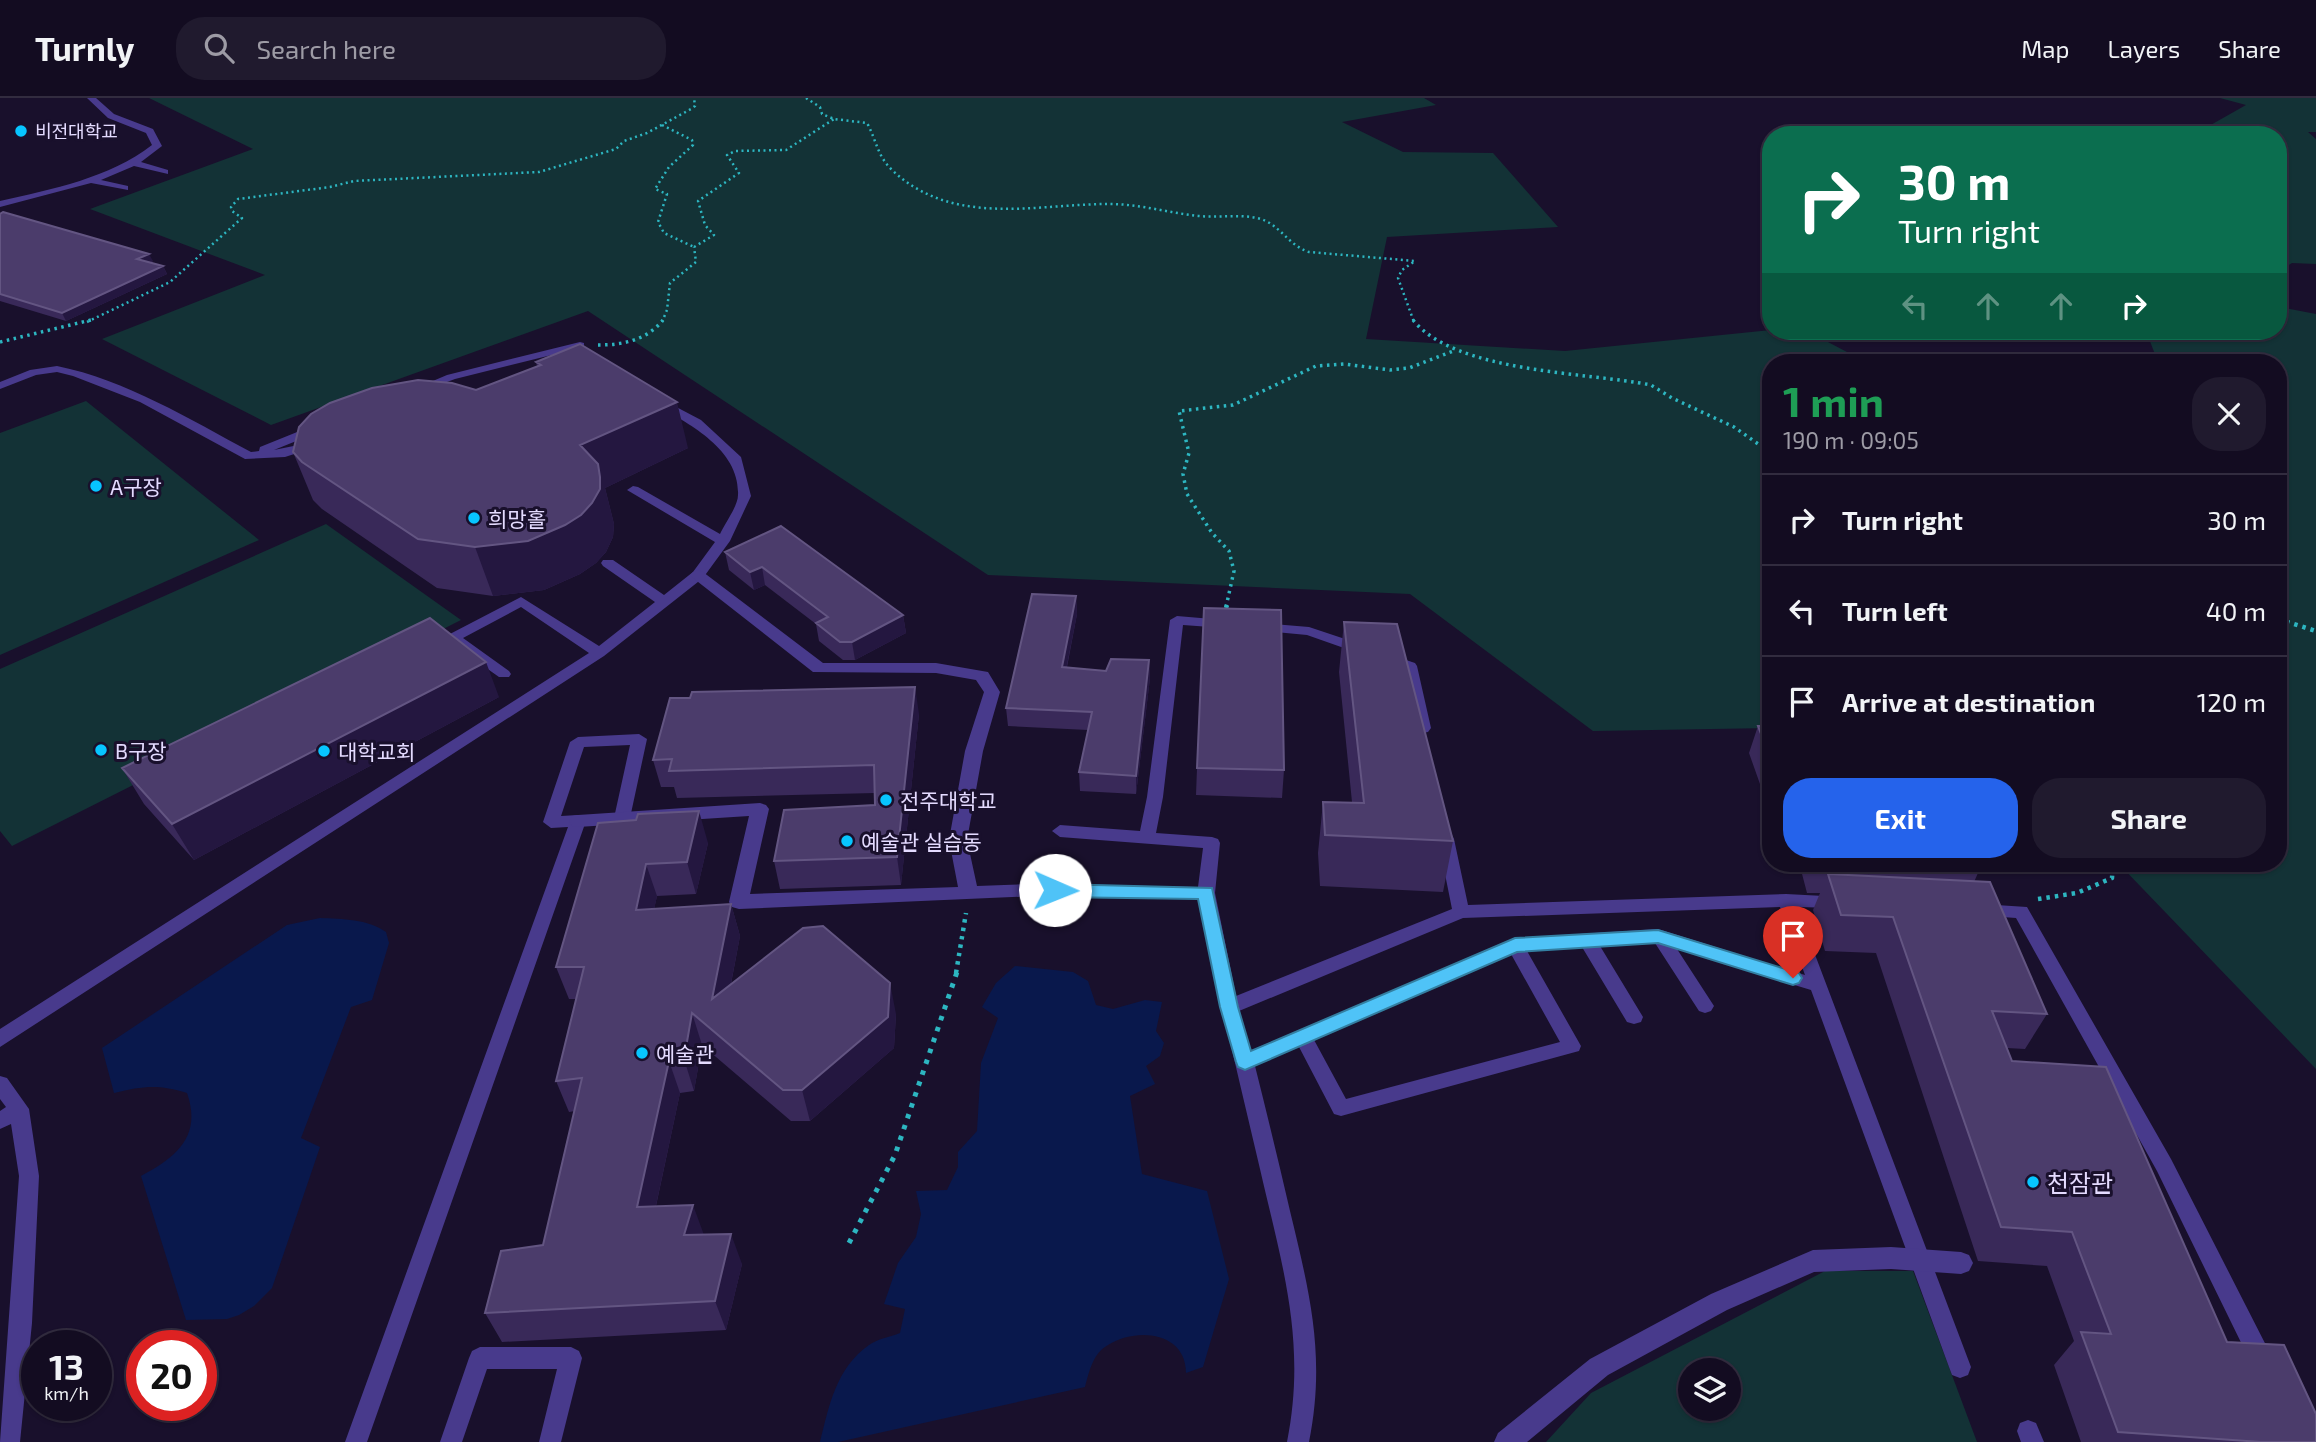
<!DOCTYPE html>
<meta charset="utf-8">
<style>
body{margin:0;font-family:"Exo 2","Noto Sans KR",sans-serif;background:#201a2e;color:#f1f3f6;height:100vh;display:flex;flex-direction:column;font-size:26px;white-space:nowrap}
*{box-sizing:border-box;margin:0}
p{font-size:23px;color:#9d9ba5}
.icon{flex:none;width:38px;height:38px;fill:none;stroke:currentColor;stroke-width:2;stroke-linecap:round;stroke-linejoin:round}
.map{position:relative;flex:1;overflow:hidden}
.details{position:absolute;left:1762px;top:256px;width:525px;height:518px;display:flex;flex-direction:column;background:#130c21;border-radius:28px;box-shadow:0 2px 5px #0004,0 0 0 2px #322c3f}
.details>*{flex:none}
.guide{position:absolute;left:1762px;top:28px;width:525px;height:214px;border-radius:28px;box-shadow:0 2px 5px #0004,0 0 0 2px #322c3f;background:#0b6e4f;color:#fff;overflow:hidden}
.controls{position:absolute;left:1678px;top:1260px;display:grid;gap:14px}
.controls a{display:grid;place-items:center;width:63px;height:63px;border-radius:50%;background:#130c21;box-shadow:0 2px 5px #0004,0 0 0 2px #322c3f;font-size:35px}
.speed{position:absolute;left:21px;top:1232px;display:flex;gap:14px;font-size:35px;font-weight:700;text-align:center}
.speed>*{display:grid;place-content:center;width:91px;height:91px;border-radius:50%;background:#130c21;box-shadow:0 2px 5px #0004,0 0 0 2px #322c3f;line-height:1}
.speed small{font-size:18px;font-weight:400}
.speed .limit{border:10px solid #d22;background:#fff;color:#111}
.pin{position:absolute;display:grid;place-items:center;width:60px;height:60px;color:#fff;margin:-72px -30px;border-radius:50% 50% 50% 0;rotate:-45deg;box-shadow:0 0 7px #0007}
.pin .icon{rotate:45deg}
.me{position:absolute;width:77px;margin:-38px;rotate:91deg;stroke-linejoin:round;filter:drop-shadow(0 0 5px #0008)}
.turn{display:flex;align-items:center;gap:24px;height:147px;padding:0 21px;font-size:32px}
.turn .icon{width:91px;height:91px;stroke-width:2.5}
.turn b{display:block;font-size:49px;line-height:60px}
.lanes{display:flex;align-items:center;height:66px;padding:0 21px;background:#0003;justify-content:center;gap:35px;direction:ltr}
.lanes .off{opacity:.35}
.round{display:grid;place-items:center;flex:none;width:74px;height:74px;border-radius:28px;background:#201a2e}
.overview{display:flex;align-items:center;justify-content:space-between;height:119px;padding:0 21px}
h1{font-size:42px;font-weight:700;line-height:52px;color:#1e9e55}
.cta{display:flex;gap:14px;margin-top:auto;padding:14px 21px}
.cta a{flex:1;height:80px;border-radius:28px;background:#2563eb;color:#fff;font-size:28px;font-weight:700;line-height:80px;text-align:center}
.cta a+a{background:#201a2e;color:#f1f3f6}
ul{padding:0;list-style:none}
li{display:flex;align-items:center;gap:21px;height:91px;padding:0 21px;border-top:2px solid #322c3f}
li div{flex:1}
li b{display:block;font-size:26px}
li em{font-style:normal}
header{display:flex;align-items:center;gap:42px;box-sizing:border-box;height:98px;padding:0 35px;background:#130c21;border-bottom:2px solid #322c3f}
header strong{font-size:33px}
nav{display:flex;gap:38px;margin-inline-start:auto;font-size:24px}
.search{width:490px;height:63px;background:#201a2e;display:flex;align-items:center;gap:18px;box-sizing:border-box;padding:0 24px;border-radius:28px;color:#9d9ba5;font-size:26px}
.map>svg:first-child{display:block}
.green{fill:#133236;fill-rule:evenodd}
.water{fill:#09184c}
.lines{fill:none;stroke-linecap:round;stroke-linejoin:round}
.path-far3{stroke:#2db6c1;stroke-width:2.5;stroke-dasharray:2 3.5;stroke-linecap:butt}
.path-far2{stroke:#2db6c1;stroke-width:3.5;stroke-dasharray:2.5 4.5;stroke-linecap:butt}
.path-far1{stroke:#2db6c1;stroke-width:4.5;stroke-dasharray:3.5 5;stroke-linecap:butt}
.path{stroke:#2db6c1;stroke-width:5;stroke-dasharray:4.5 7;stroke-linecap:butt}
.service{fill:#483a8c;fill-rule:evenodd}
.pedestrian{fill:#483a8c;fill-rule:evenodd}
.wall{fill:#392959}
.shaded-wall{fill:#241740}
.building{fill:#4b3c6b;stroke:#635582;stroke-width:2}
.route{fill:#4fc3f7;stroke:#337fa1;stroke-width:2}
.poi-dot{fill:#07c5ff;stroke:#19102c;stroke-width:2.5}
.labels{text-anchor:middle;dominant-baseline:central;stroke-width:6;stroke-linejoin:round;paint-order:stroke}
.far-poi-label{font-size:18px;fill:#e4dbff;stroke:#19102c;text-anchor:start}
.poi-label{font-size:21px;fill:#e4dbff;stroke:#19102c;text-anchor:start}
.near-poi-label{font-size:24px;fill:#e4dbff;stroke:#19102c;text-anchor:start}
</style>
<header>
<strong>Turnly</strong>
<div class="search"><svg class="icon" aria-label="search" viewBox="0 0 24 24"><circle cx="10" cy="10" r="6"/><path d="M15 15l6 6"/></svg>Search here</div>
<nav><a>Map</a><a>Layers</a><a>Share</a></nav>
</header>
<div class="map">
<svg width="2316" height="1344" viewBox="0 0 2316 1344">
<rect width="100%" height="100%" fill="#19102c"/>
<!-- green -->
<path class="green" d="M149,0H1424L1436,7L1342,24L1403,54L1493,55L1558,129L1387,139L1366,241L1565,253L1771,232L1807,233L1866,264H1771V630L1593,633L1410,496L988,477L588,213L271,327L102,241L265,177L90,111L253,51Z
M2220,0H2316V34H2308L2316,41V166L2292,165L2279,173L2278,37H2193L2246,7Z
M2279,209L2316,216V971L2118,765H2278V264H2158L2146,233H2278Z
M86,303L259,442L0,557V335Z
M326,426L461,522L12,748L0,733V571Z
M1825,1173H1913L1977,1344H1546L1591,1295ZM1690,1272H1729V1311H1690Z"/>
<!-- water -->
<path class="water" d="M320,820C342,821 368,821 386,834L389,845L372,902L351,909L301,1040L320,1049L272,1190L254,1208L239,1217L227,1221L186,1222L141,1078C177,1059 202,1038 187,995C158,986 143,988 114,995L102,950L287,827Z
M1015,868L1073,874L1088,883L1096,907L1113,911L1145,902L1162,904L1156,933L1164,945L1160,958L1146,968L1155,986L1130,998L1142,1076L1207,1093L1229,1181L1203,1269L1186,1275C1186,1234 1137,1229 1108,1247C1093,1255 1089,1274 1085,1289L838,1344H820C829,1308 836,1270 869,1247C877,1241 890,1239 900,1235L905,1211L884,1206L898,1165L916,1139L921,1116L916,1093L947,1092L958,1069V1054L977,1033L981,965L998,920L982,909L996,885Z"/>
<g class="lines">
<!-- path-far3 -->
<path class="path-far3" d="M806,0L820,9L822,16L834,21L867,25C876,41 877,57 891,71C952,130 1035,106 1109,106C1140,106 1169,115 1199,118C1218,120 1238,116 1257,120C1280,125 1287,147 1309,154L1415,163L1402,172L1398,180L1414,224
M662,27L692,42L693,47L669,69L655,91L667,96L658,124L664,135L694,149
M694,149L714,137L705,127L698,103L739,75L727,57L735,53L786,52L834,21
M87,224L170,184L242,120L232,113L231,109L238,101L330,89L354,83L539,74L616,51L624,43L647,35L691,11L695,8L694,0
M662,224L667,212L670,185L696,164L694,149"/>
<!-- path-far2 -->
<path class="path-far2" d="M1413,222C1456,275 1586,274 1651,287L1672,300L1734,329L1771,355
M0,244L91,222
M598,247C623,247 647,242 663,222
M1226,509L1234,473L1229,453L1212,435L1187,396L1183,376L1189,355L1179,313L1233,307L1316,268L1344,266L1390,272L1409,270L1456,252"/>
<!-- path-far1 -->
<path class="path-far1" d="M1226,510L1227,507
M2278,521L2316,533
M2038,801L2077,795L2112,780L2113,765
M956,875L966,815"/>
<!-- path -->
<path class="path" d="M849,1145L895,1057L957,874"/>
<!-- service -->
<path class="service" d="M87,0H96L114,16L153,31L162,48L141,64L168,72V76L134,68L101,82L128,88V92L91,85L0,109V103C53,91 109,80 152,47L146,35L108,20Z
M580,244L584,245V249L455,281L420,294L414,291L447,277Z
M57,268C126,282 189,321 251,354L259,353L260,349L317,326L321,327V333L274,352L313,344L319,348L285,359L245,361L140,304L73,278L57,274L36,277L0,291V284L30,272Z
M663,302L701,322L741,359L751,398L730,443L703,480L604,558L0,949V931L589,555L521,509L463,540L509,573L511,576L509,579H499L448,543L446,540L448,537L521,499L599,548L655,504L603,468L601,465L603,462H613L664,497L693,474L715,444L627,392L633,388L638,389L720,436C725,425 738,408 738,397C740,353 692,327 659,309L657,306Z
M1177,518L1224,522L1231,526L1224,530L1183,527L1163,699L1156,735L1212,739L1218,741L1220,745L1215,795L1236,898L1452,811L1438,741L1440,737H1452L1454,741L1468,807L1786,796L1843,799L1846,804L1843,809L1837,810L1797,809L1971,1269L1968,1277L1960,1280L1952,1277L1949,1269L1811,892L1677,851L1714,908L1711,913L1705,915L1699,913L1655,845L1600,848L1643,919L1641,924L1634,926L1627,924L1582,849L1527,853L1581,948L1579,953L1341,1018L1334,1016L1298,947L1255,968C1267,1016 1279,1065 1290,1113C1310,1196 1326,1259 1309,1344H1287C1307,1244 1282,1167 1260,1071C1239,981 1217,892 1199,801L1054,798L1048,796L1045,792L1048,788L1054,786L1198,789L1203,750L1060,739L1052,733L1060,727L1140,733L1147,699L1170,522ZM1780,809L1805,877L1658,831L1515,840L1250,953L1239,913L1463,820ZM1511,856L1560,944L1346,1001L1313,940Z
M1260,525L1309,529L1366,548L1368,551L1361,556L1307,537L1255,532L1253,529L1255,526Z
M1388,556L1415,565L1417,568L1431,630L1428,634L1423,635L1415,630L1403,571L1383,564L1381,561L1383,558Z
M639,636L647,641L630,720L622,726L614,720L630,647L584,649L561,718L578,717L586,723L367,1344H345L568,729L551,730L543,724L570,644L578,639Z
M1981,806L2027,809L2171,1061L2271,1257L2274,1265L2271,1273L2263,1276L2255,1273L2157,1073L2016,820L1975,817L1972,812L1975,807Z
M0,978L7,980L29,1011L39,1078L32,1225L20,1344H0L19,1078L11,1026L0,1031V1013L6,1009L0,1001Z
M480,1249H571L579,1253L582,1260L561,1344H539L557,1271H487L462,1344H440L469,1260L472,1253Z
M2028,1322L2036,1325L2044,1344H2021L2017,1333L2020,1325Z"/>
<!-- pedestrian -->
<path class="pedestrian" d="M698,472L703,474L823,565H936L988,574L1000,594L983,653L967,742L977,788L1054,785L1061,787L1063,792L1061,797L739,811L732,809L729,804L749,718L578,729L572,728L569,723L572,718L578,717L760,705L766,707L769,711L750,796L958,789L949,742L965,653L984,594L976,582L936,575L813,574L693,480L690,477L693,474Z
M1891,1149L1961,1154L1969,1157L1973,1165L1969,1173L1961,1176L1891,1171L1814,1174L1727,1212L1608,1277L1527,1344H1494L1498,1335L1590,1261L1711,1196L1813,1152Z"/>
</g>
<!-- wall -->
<path class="wall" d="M0,116L153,163L150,165L163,168L167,176L66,223L0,203Z
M536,264L688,350L605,390L614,426L613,439L606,454L596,465L580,476L544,492L493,498L437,490L322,411L313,402L293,354L476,292L537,268Z
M725,454L903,517L906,535L855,562H843L819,543L816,526L765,487L754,492L729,472Z
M1076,498L1077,516L1067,569L1106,573L1149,562L1150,580L1136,696L1080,693L1079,674L1088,632L1008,628L1006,610Z
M1344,524L1453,743L1443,794L1320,788L1318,755L1323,704H1352L1339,574Z
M499,599L194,762L144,706L122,670Z
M919,616L901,787L780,791L774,763L875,707V695L677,700L674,689H661L653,662Z
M1758,628H1771V742L1761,716L1766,703L1749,655Z
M1197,670L1284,672L1282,700L1196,697Z
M636,722L708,745L696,796L657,798L654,811L731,806L740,838L731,886L896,916L894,950L810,1023H791L702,947L694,993L680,995L656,1108L704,1137L742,1166L726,1232L502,1244L485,1215L543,1147L575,1013L569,1014L556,983L576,901H569L556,869Z
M1779,765H2008L2002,775H1978L1974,784L2047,916L2025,951L2007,950L2012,963L2227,1244L2316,1344H2081L2054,1267L2074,1243L2047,1168L1978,1163L1876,855L1825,853L1813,812L1820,795H1807L1801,772H1782Z"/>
<!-- shaded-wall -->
<path class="shaded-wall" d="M149,156L153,163L140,169L137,161Z
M163,168L167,176L66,223L62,215Z
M677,304L688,350L605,390L614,426L613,439L606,454L596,465L580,476L544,492L493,498L475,449L580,347Z
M762,469L765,487L754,492L750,474Z
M1076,498L1077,516L1063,587L1062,569Z
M903,517L906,535L855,562L852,544Z
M1149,562L1150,580L1136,696V678Z
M486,564L499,599L194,762L172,726Z
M915,589L919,616L901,787L897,759Z
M699,713L708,745L696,796L687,764Z
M646,766L657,798L647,844L636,812Z
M731,806L740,838L722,932L712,901Z
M890,885L896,916L894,950L810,1023L802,992Z
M692,915L702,947L694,993L684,961Z
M669,963L680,995L649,1140L637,1109Z
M693,1107L704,1137H684Z
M731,1136L742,1166L726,1232L715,1203Z"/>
<!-- building -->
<path class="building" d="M3,114L149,156L137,161L163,168L62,215L0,196V116Z
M580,246L677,304L580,347L598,366L600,379V391L592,405L581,417L565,427L528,443L475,449L418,441L302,364L293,354L299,329L311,316L330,305L372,290L418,282L452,285L476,292L541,267L536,264Z
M781,428L903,517L852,544H840L816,525L828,519L762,469L750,474L725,454Z
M1032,496L1076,498L1062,569L1106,573L1111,561L1149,562L1136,678L1079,674L1092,614L1006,610Z
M1204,510L1281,512L1284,672L1197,670Z
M430,520L486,564L172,726L122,670Z
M1344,524L1397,526L1453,743L1325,737L1323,704L1364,705Z
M915,589L897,759L774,763L784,712L875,707L874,667L669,673L672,661L653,662L670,600H690L692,594Z
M1758,628H1771V662Z
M699,713L687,764L646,766L636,812L731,806L712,901L803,830L823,828L890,885L888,919L802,992H783L692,915L684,961L669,963L637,1109L693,1107L684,1137L731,1136L715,1203L485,1215L501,1153L543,1147L582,980L556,983L584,869H556L598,725L636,722L638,716Z
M1818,765H1974L1978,775L1819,767Z
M1828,776L1990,784L2047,916L1992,913L2012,963L2106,969L2227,1244L2284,1247L2316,1316V1344H2261L2118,1334L2081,1234L2111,1236L2072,1134L2001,1129L1893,819L1841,817Z"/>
<!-- route -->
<path class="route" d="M1055,786L1212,790L1238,909L1251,953L1515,840L1658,832L1799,875L1802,880L1799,885L1793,887L1658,845L1517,854L1245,972L1238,969L1236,964L1220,909L1198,801L1055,799L1048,797L1046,792L1048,788Z"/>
<!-- markers -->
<g class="poi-dot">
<circle cx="21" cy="33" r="7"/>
<circle cx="96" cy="388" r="7"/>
<circle cx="474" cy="420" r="7"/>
<circle cx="101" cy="652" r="7"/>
<circle cx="324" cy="653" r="7"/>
<circle cx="886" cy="702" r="7"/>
<circle cx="847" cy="743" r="7"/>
<circle cx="642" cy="955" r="7"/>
<circle cx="2033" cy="1084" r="7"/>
</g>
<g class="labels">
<!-- far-poi labels -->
<g class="far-poi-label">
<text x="35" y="33">비전대학교</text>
</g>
<!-- poi labels -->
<g class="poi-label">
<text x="110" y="388">A구장</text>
<text x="488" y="420">희망홀</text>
<text x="115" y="652">B구장</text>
<text x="338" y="653">대학교회</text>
<text x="900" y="702">전주대학교</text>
<text x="861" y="743">예술관 실습동</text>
<text x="656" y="955">예술관</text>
</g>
<!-- near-poi labels -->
<g class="near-poi-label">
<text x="2047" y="1084">천잠관</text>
</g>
</g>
</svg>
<div class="controls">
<a><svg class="icon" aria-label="layers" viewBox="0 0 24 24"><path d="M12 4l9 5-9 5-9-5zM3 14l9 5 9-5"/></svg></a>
</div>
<div class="speed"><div>13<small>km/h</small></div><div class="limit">20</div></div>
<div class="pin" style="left:1793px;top:880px;background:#d93025"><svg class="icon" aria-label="arrive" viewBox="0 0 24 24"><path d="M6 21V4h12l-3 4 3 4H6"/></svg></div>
<svg class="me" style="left:1055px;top:792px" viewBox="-20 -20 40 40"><circle r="19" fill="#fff"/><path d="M0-13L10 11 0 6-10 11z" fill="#4fc3f7"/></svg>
<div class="guide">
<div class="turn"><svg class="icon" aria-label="right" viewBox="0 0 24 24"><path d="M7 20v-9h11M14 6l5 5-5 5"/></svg><div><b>30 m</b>Turn right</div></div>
<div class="lanes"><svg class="icon off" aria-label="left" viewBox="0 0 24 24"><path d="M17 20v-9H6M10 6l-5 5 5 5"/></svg><svg class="icon off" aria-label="ahead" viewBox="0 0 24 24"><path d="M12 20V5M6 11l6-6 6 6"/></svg><svg class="icon off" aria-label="ahead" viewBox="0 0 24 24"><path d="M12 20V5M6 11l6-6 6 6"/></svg><svg class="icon" aria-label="right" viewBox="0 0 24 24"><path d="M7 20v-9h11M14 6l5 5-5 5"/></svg></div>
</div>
<section class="details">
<div class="overview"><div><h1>1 min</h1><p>190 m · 09:05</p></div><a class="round"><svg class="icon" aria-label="close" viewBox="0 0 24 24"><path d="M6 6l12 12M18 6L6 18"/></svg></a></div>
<ul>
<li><svg class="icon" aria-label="right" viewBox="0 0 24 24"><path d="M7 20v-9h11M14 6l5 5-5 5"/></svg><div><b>Turn right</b></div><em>30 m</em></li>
<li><svg class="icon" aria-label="left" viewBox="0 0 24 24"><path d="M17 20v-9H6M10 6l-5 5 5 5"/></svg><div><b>Turn left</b></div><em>40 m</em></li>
<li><svg class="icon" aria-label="arrive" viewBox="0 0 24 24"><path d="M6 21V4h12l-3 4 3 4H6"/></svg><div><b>Arrive at destination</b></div><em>120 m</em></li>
</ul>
<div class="cta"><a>Exit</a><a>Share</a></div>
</section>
</div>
